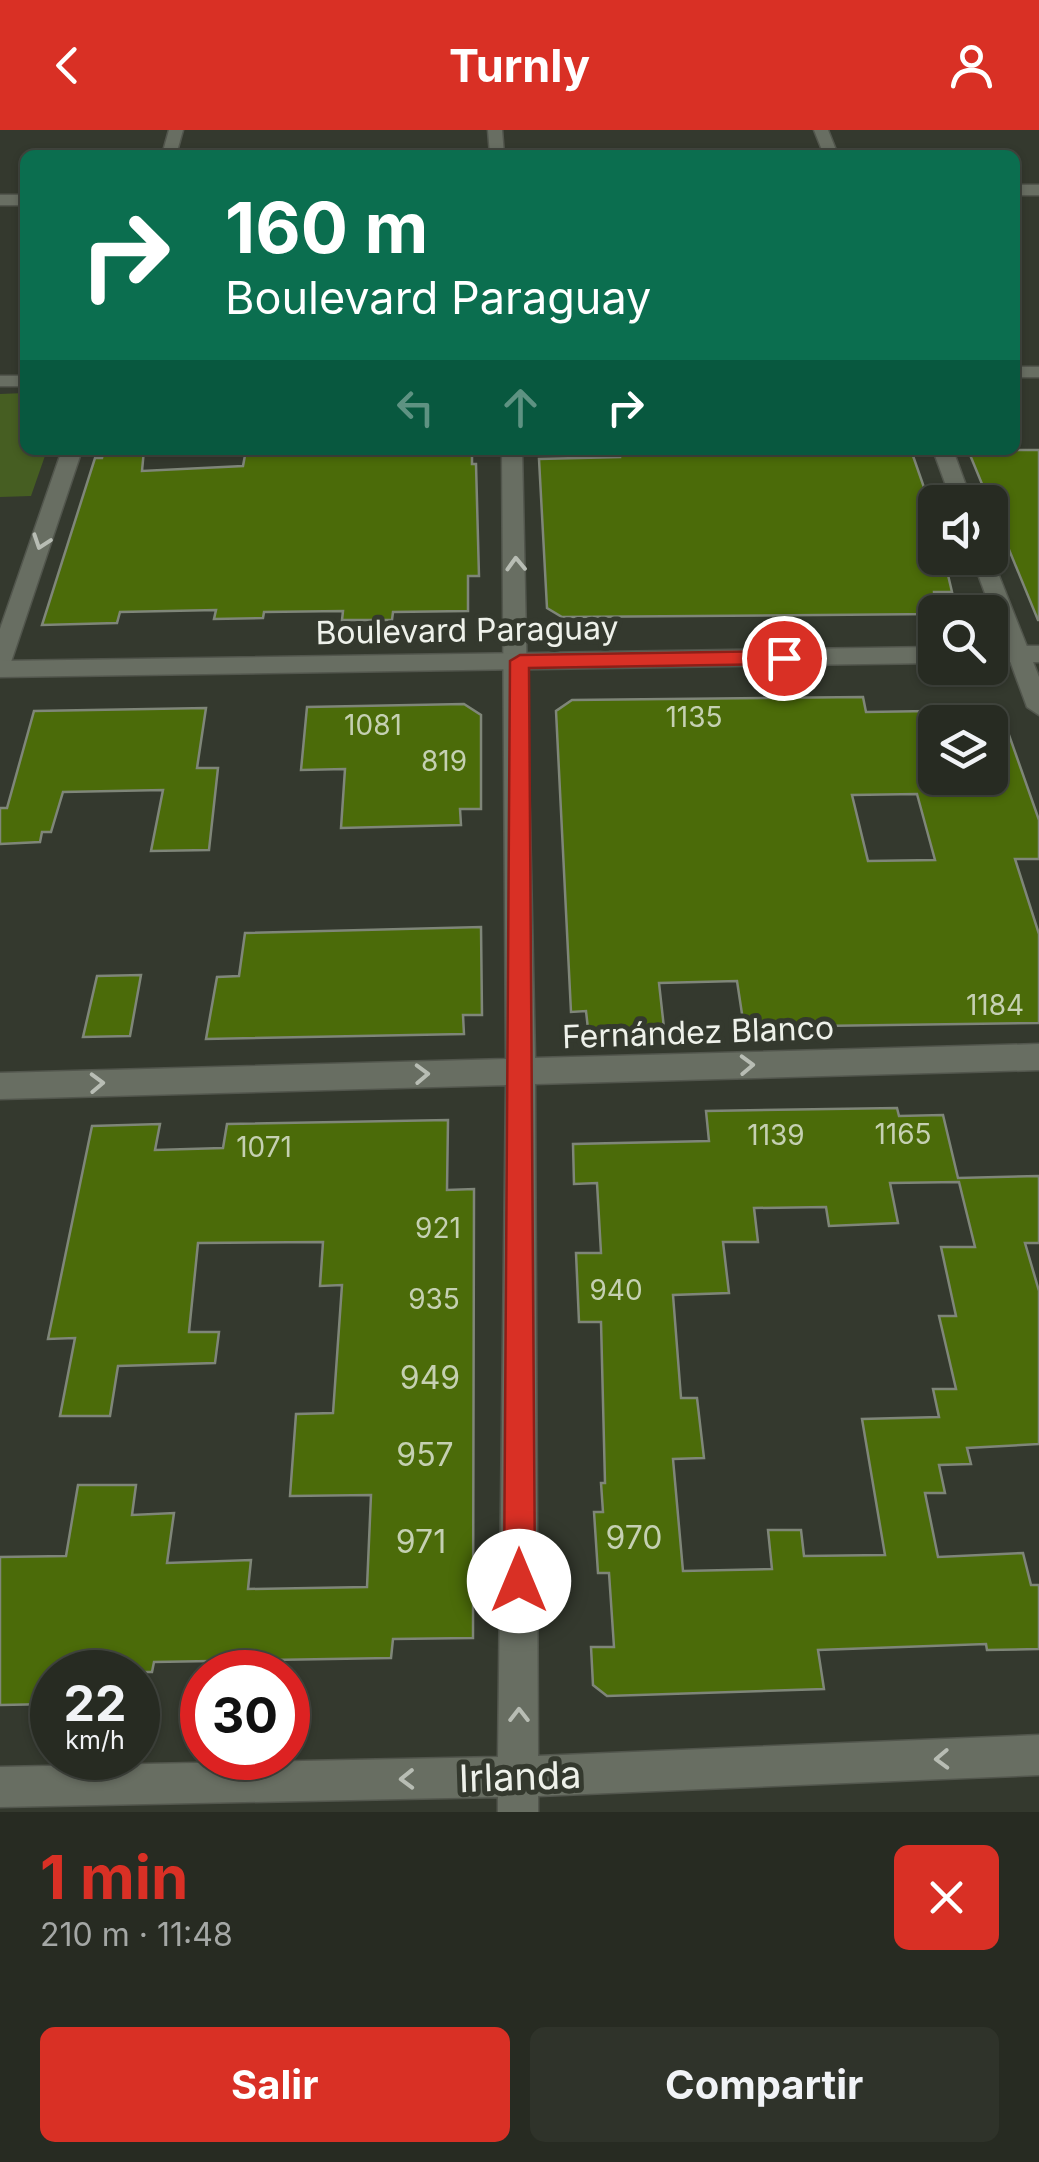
<!DOCTYPE html>
<html lang="es">
<meta charset="utf-8">
<style>
body{margin:0;font-family:Inter,sans-serif;background:#2f332a;color:#f1f3f6;height:100vh;display:flex;flex-direction:column;font-size:38px;white-space:nowrap}
*{box-sizing:border-box;margin:0}
p{font-size:32px;color:#a4a7a5}
.icon{flex:none;width:55px;height:55px;fill:none;stroke:currentColor;stroke-width:2;stroke-linecap:round;stroke-linejoin:round}
.map{position:relative;height:1682px;overflow:hidden}
.side{display:flex;flex-direction:column;background:#272b22;flex:1}
.side>*{flex:none}
.top-card{position:absolute;left:20px;top:20px;width:1000px;height:305px;border-radius:15px;box-shadow:0 2px 8px #0004,0 0 0 2px #434740;background:#0b6e4f;color:#fff;overflow:hidden}
.fabs{position:absolute;left:918px;top:355px;display:grid;gap:20px}
.fabs a{display:grid;place-items:center;width:90px;height:90px;border-radius:15px;background:#272b22;box-shadow:0 2px 8px #0004,0 0 0 2px #434740;font-size:50px}
.speed{position:absolute;left:30px;top:1520px;display:flex;gap:20px;font-size:50px;font-weight:700;text-align:center}
.speed>*{display:grid;place-content:center;width:130px;height:130px;border-radius:50%;background:#272b22;box-shadow:0 2px 8px #0004,0 0 0 2px #434740;line-height:1}
.speed small{font-size:25px;font-weight:400}
.speed .limit{border:15px solid #d22;background:#fff;color:#111}
.pin{position:absolute;display:grid;place-items:center;width:85px;height:85px;color:#fff;margin:-42px;border:5px solid #fff;border-radius:50%;box-shadow:0 2px 10px #0007}
.me{position:absolute;width:110px;margin:-55px;rotate:0deg;stroke-linejoin:round;filter:drop-shadow(0 0 8px #0008)}
.turn{display:flex;align-items:center;gap:35px;height:210px;padding:0 40px;font-size:45px}
.turn .icon{width:130px;height:130px;stroke-width:2.5}
.turn b{display:block;font-size:70px;line-height:85px}
.lanes{display:flex;align-items:center;height:95px;padding:0 40px;background:#0003;justify-content:center;gap:50px;direction:ltr}
.lanes .off{opacity:.35}
.round{display:grid;place-items:center;flex:none;width:105px;height:105px;border-radius:15px;background:#2f332a}
.head{display:flex;align-items:center;justify-content:space-between;height:170px;padding:0 40px}
h1{font-size:60px;font-weight:700;line-height:75px;color:#d93025}
.action{display:flex;gap:20px;margin-top:auto;padding:20px 40px}
.action a{flex:1;height:115px;border-radius:15px;background:#d93025;color:#fff;font-size:40px;font-weight:700;line-height:115px;text-align:center}
.action a+a{background:#2f332a;color:#f1f3f6}
header{display:flex;justify-content:space-between;align-items:center;height:130px;padding:0 40px;background:#d93025;color:#fff;font-size:45px;font-weight:700}
.map>svg:first-child{display:block}
.green{fill:#465e22}
.building{fill:#4b6b09;stroke:#7f8679;stroke-width:2.5;fill-rule:evenodd}
.lines{fill:none;stroke-linecap:round;stroke-linejoin:round}
.minor-casing{stroke:#52564d;stroke-width:3}
.secondary-casing{stroke:#52564d;stroke-width:3}
.minor{fill:#686e62;fill-rule:evenodd}
.secondary{fill:#686e62;fill-rule:evenodd}
.oneway{stroke:#b8bdb4}
.route{fill:#d93025;stroke:#8d1f18;stroke-width:2.5}
.labels{text-anchor:middle;dominant-baseline:central;stroke-width:10;stroke-linejoin:round;paint-order:stroke}
.number-label{font-size:28px;fill:#c5d0b2}
.street-label{font-size:32px;fill:#eef1ea;stroke:#34392e}
.near-number-label{font-size:32px;fill:#c5d0b2}
.near-street-label{font-size:38px;fill:#eef1ea;stroke:#34392e}
</style>
<header><svg class="icon" aria-label="back" viewBox="0 0 24 24"><path d="M15 5l-7 7 7 7"/></svg>Turnly<svg class="icon" aria-label="person" viewBox="0 0 24 24"><circle cx="12" cy="8" r="4"/><path d="M4 21q1-7 8-7t8 7"/></svg></header>
<div class="map">
<svg width="1039" height="1682" viewBox="0 0 1039 1682">
<rect width="100%" height="100%" fill="#34392e"/>
<!-- green -->
<path class="green" d="M25,263V320H47L31,366L0,367V264Z"/>
<!-- building -->
<path class="building" d="M104,320H144L142,341L243,336L246,320H472V334H476L479,446H468V481L393,482L392,490H342L343,481L264,482L263,488L214,489L216,480L120,482L117,493L42,495L95,328H102Z
M619,320L732,325L731,320H911L935,389V428H944L952,462H934L935,484L562,487L547,478L539,329L620,327Z
M968,320H1039V490H1038Z
M863,567L866,582L930,581L932,588H1003L1039,690V729H1015L1039,804V893L744,897L737,851L659,853L664,898L588,899L586,881L571,882L556,581L572,570ZM935,592H990V648H935ZM917,664L935,730L868,731L852,665Z
M464,574L481,585V679H460L461,695L341,698L345,639L301,640L307,577Z
M206,578L197,638H218L209,720L151,721L163,660L63,662L51,702H42L40,712L0,714V678H7L34,581Z
M481,797L482,885H463L464,904L206,909L217,847L239,846L245,803Z
M141,845L130,906L83,907L97,846Z
M897,978L899,986L943,985L958,1048L1039,1046V1113H1025L1039,1161V1314L967,1318L971,1334L939,1335L945,1363H925L938,1427L1023,1423L1031,1455H1039V1519L987,1520L986,1514L818,1520L824,1559L607,1566L593,1555L591,1517H614L609,1443H598L594,1382H603L601,1353H605L601,1192H579L576,1123H601L597,1053L574,1054L573,1014L709,1011L706,981ZM959,1052L975,1117H941L956,1186H939L956,1259H933L939,1287L862,1289L885,1425L804,1426L801,1400H768L772,1439L683,1441L673,1329L704,1328L697,1268H681L673,1165L729,1163L723,1112H758L754,1078L826,1077L829,1096L898,1093L890,1053Z
M448,990L447,1060L474,1059L473,1508L393,1509L391,1528L154,1532L152,1542H52V1574L0,1575V1427L66,1426L78,1355H136L132,1385L174,1383L167,1433L251,1430L248,1459L367,1457L371,1365L290,1366L296,1284L333,1283L342,1155L320,1156L323,1112L198,1113L189,1202H219L215,1233L118,1236L110,1286H60L75,1208L48,1209L92,996L160,994L155,1020L223,1018L227,994Z"/>
<g class="lines">
<defs>
<path id="minor" d="M169,0H183L176,25H162Z
M488,0H502L504,25H490Z
M814,0H828L838,25H824Z
M1015,55H1039V65H1015Z
M0,65H25V75H0Z
M1015,237H1039V247H1015Z
M0,246H25V256H0Z
M62,320H82L11,532L0,540V499Z
M502,320H522L535,928L1039,914V940L535,954L538,1626L1039,1605V1645L538,1666V1682H498V1667L0,1677V1637L498,1627L506,955L0,969V943L506,929Z
M933,320H953L972,372H952Z
M990,423L1039,547V585L1027,577L972,428H990Z"/>
<path id="secondary" d="M990,516H1039V532H990Z
M935,517V533L0,547V531Z"/>
</defs>
<!-- minor casing -->
<use href="#minor" class="minor-casing"/>
<!-- secondary casing -->
<use href="#secondary" class="secondary-casing"/>
<!-- minor -->
<use href="#minor" class="minor"/>
<!-- secondary -->
<use href="#secondary" class="secondary"/>
</g>
<!-- one-way arrows -->
<defs><path id="oneway-chevron" d="M-2-3.5L2.5 0L-2 3.5" fill="none" stroke-width="1.6" stroke-linecap="round" stroke-linejoin="round" transform="scale(2.5)"/></defs>
<g class="oneway">
<use href="#oneway-chevron" transform="translate(41 412) rotate(109)"/>
<use href="#oneway-chevron" transform="translate(516 434) rotate(-92)"/>
<use href="#oneway-chevron" transform="translate(747 935) rotate(-2)"/>
<use href="#oneway-chevron" transform="translate(422 944) rotate(-2)"/>
<use href="#oneway-chevron" transform="translate(97 953) rotate(-2)"/>
<use href="#oneway-chevron" transform="translate(519 1585) rotate(-90)"/>
<use href="#oneway-chevron" transform="translate(942 1629) rotate(178)"/>
<use href="#oneway-chevron" transform="translate(407 1649) rotate(179)"/>
</g>
<!-- route -->
<path class="route" d="M784,521L793,528L784,534L529,538L535,1451L530,1462L519,1466L508,1462L504,1451L510,531L520,525Z"/>
<g class="labels">
<!-- number labels -->
<g class="number-label">
<text x="694" y="587">1135</text>
<text x="373" y="595">1081</text>
<text x="444" y="631">819</text>
<text x="995" y="875">1184</text>
<text x="903" y="1004">1165</text>
<text x="776" y="1005">1139</text>
<text x="264" y="1017">1071</text>
<text x="438" y="1098">921</text>
<text x="616" y="1160">940</text>
<text x="434" y="1169">935</text>
</g>
<!-- street labels -->
<g class="street-label">
<text transform="translate(467 500) rotate(-1)">Boulevard Paraguay</text>
<text transform="translate(698 902) rotate(-2)">Fernández Blanco</text>
</g>
<!-- near-number labels -->
<g class="near-number-label">
<text x="430" y="1247">949</text>
<text x="425" y="1324">957</text>
<text x="634" y="1407">970</text>
<text x="421" y="1411">971</text>
</g>
<!-- near-street labels -->
<g class="near-street-label">
<text transform="translate(520 1646) rotate(-2)">Irlanda</text>
</g>
</g>
</svg>
<div class="fabs">
<a><svg class="icon" aria-label="sound" viewBox="0 0 24 24"><path d="M4 9h4l5-4v14l-5-4H4zM17 9q2 3 0 6"/></svg></a>
<a><svg class="icon" aria-label="search" viewBox="0 0 24 24"><circle cx="10" cy="10" r="6"/><path d="M15 15l6 6"/></svg></a>
<a><svg class="icon" aria-label="layers" viewBox="0 0 24 24"><path d="M12 4l9 5-9 5-9-5zM3 14l9 5 9-5"/></svg></a>
</div>
<div class="speed"><div>22<small>km/h</small></div><div class="limit">30</div></div>
<div class="pin" style="left:784px;top:528px;background:#d93025"><svg class="icon" aria-label="arrive" viewBox="0 0 24 24"><path d="M6 21V4h12l-3 4 3 4H6"/></svg></div>
<svg class="me" style="left:519px;top:1451px" viewBox="-20 -20 40 40"><circle r="19" fill="#fff"/><path d="M0-13L10 11 0 6-10 11z" fill="#d93025"/></svg>
<div class="top-card">
<div class="turn"><svg class="icon" aria-label="right" viewBox="0 0 24 24"><path d="M7 20v-9h11M14 6l5 5-5 5"/></svg><div><b>160 m</b>Boulevard Paraguay</div></div>
<div class="lanes"><svg class="icon off" aria-label="left" viewBox="0 0 24 24"><path d="M17 20v-9H6M10 6l-5 5 5 5"/></svg><svg class="icon off" aria-label="ahead" viewBox="0 0 24 24"><path d="M12 20V5M6 11l6-6 6 6"/></svg><svg class="icon" aria-label="right" viewBox="0 0 24 24"><path d="M7 20v-9h11M14 6l5 5-5 5"/></svg></div>
</div>
</div>
<section class="side">
<div class="head"><div><h1>1 min</h1><p>210 m · 11:48</p></div><a class="round" style="background:#d93025;color:#fff"><svg class="icon" aria-label="close" viewBox="0 0 24 24"><path d="M6 6l12 12M18 6L6 18"/></svg></a></div>
<div class="action"><a>Salir</a><a>Compartir</a></div>
</section>
